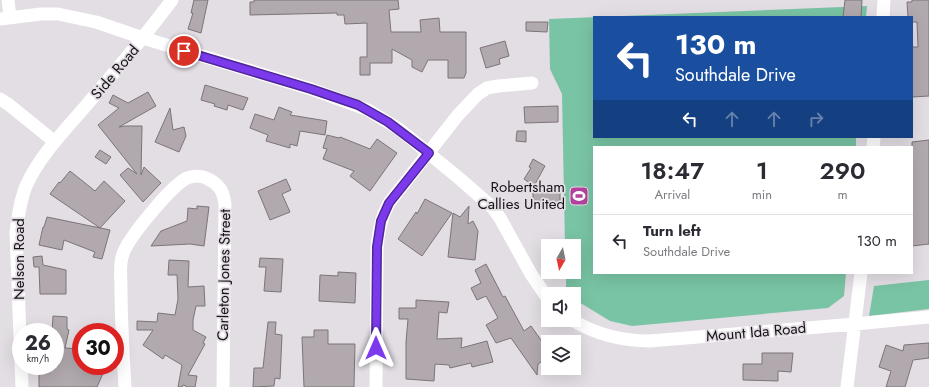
<!DOCTYPE html>
<style>
body{margin:0;font-family:Jost,sans-serif;background:#f7f7f7;color:#2b2b33;height:100vh;display:flex;flex-direction:column;font-size:15px;white-space:nowrap}
*{box-sizing:border-box;margin:0}
p{font-size:13px;color:#7c7c81}
.icon{flex:none;width:22px;height:22px;fill:none;stroke:currentColor;stroke-width:2;stroke-linecap:round;stroke-linejoin:round}
.map{position:relative;flex:1;overflow:hidden}
.drawer{position:absolute;left:593px;top:146px;width:320px;height:128px;display:flex;flex-direction:column;background:#fff;border-radius:0px;box-shadow:0 4px 16px #0002}
.drawer>*{flex:none}
.banner{position:absolute;left:593px;top:16px;width:320px;height:122px;border-radius:0px;box-shadow:0 4px 16px #0002;background:#1a4fa0;color:#fff;overflow:hidden}
.needle{width:26px;rotate:189deg}
.controls{position:absolute;left:541px;top:239px;display:grid;gap:8px}
.controls a{display:grid;place-items:center;width:40px;height:40px;border-radius:0px;background:#fff;box-shadow:0 4px 16px #0002;font-size:20px}
.speed{position:absolute;left:12px;top:323px;display:flex;gap:8px;font-size:20px;font-weight:700;text-align:center}
.speed>*{display:grid;place-content:center;width:52px;height:52px;border-radius:50%;background:#fff;box-shadow:0 4px 16px #0002;line-height:1}
.speed small{font-size:10px;font-weight:400}
.speed .limit{border:6px solid #d22;background:#fff;color:#111}
.pin{position:absolute;display:grid;place-items:center;width:34px;height:34px;color:#fff;margin:-17px;border:2px solid #fff;border-radius:50%;box-shadow:0 1px 4px #0007}
.me{position:absolute;width:44px;margin:-22px;rotate:0deg;stroke-linejoin:round;filter:drop-shadow(0 0 3px #0008)}
.turn{display:flex;align-items:center;gap:14px;height:84px;padding:0 16px;font-size:18px}
.turn .icon{width:52px;height:52px;stroke-width:2.5}
.turn b{display:block;font-size:28px;line-height:34px}
.lanes{display:flex;align-items:center;height:38px;padding:0 16px;background:#0003;justify-content:center;gap:20px;direction:ltr}
.lanes .off{opacity:.35}
.eta{display:flex;justify-content:space-evenly;align-items:center;height:68px;text-align:center}
.eta b{font-size:24px;font-weight:600;line-height:28px}
ul{padding:0;list-style:none}
li{display:flex;align-items:center;gap:12px;height:52px;padding:0 16px;border-top:1px solid #e1e1e2}
li div{flex:1}
li b{display:block;font-size:15px}
li em{font-style:normal}
.map>svg:first-child{display:block}
.green{fill:#79c4a4}
.building{fill:#b1a9ae;stroke:#7b7479}
.lines{fill:none;stroke-linecap:round;stroke-linejoin:round}
.minor{stroke:#fff;stroke-width:13}
.route-casing{stroke:#51269a;stroke-width:10}
.route{stroke:#7c3aed;stroke-width:7}
.labels{text-anchor:middle;dominant-baseline:central;stroke-width:3.5;stroke-linejoin:round;paint-order:stroke}
.street-label{font-size:15px;fill:#141215;stroke:#e3dde4}
.poi-label{font-size:15px;fill:#141215;stroke:#e3dde4;text-anchor:end}
</style>
<div class="map">
<svg width="929" height="387" viewBox="0 0 929 387">
<rect width="100%" height="100%" fill="#e3dde4"/>
<!-- green -->
<path class="green" d="M867,6L866,17H594V137H856V147H594V273H846L844,296L828,308L632,326L610,321L574,299V294H566V272H574V246H565L562,94L550,69L549,19L574,18Z
M929,280V309L869,316L874,286Z"/>
<!-- building -->
<path class="building" d="M194,0H208L201,33L188,29L193,13H191Z
M254,0H398L399,9L389,10L391,32H421L420,20L439,18L440,32H466V73L464,78H448V60H428L422,72L412,67V60L392,49V63H370V75H360V57H367V23L345,24L344,15H337V13L250,15V2H254Z
M845,0H862L861,17H843Z
M912,0H929V96L912,97V47H918L917,22H912V17H908L907,2H912Z
M526,22H548L547,32L526,31Z
M505,41L509,56L499,59L500,64L486,68L480,48Z
M205,85L248,98L243,110L228,105L227,110L214,106L215,104L201,100Z
M148,92L156,106L119,127L125,126H142L141,175L144,167L161,183L143,202L120,175L128,168L137,174L98,125L119,108L109,103L113,95L128,103Z
M558,106V122L525,123L524,107Z
M279,107L292,112L290,115L327,121L325,135L300,131L297,146L290,144V148L266,141L268,135L250,128L255,114L274,120Z
M170,108L173,130L184,127L186,136L179,152L155,142Z
M517,131H526V142L516,141Z
M327,135L339,138L340,137L370,149L377,139L397,153L370,191L350,176L354,171L323,159L327,149L323,148Z
M929,140V244L912,246V142Z
M100,150L111,157L106,164L95,157Z
M533,159L545,166L534,186L524,179L531,168L529,167Z
M70,171L95,191L104,181L125,201L100,228L50,194L59,182L60,183Z
M286,179L291,190L282,194L290,212L270,220L258,191Z
M533,186H560V205H533Z
M425,199L452,213L422,256L398,239L416,212L417,214Z
M197,206L209,207L204,246L190,244L151,246L161,231L187,221L188,208L197,209Z
M469,206L468,224L473,221L478,231L475,260L448,257L453,213L460,217Z
M47,217L110,230L102,259L93,257L95,252L64,240L62,250L39,245L43,227H44Z
M42,256L43,265L66,270V294H40L39,267H34L33,257Z
M260,258L283,259L281,292L264,291L266,267H259Z
M169,260L189,261L188,287L204,286L205,306H196L193,320V330L206,337L203,343L205,344L188,375L197,376L195,387H186V386L183,385L182,387H178L182,365L165,355L163,359L143,345L153,330H137V321L157,322L158,313L175,315L178,299L177,275H168Z
M486,264L503,297L505,296L524,331L531,326L548,350V357L538,364L537,375L511,338L496,343L486,325L498,318L486,296L477,300L471,288L481,283L475,270Z
M338,272L356,273L355,303L319,301L320,275L338,276Z
M416,300L449,302L447,313L439,312L437,339L462,338L461,348L487,341L493,362L472,367L471,363L450,368L449,365L435,364L434,381L406,379V342L408,319H399V308H416Z
M53,316L67,317V329L69,330L65,348L81,349V366H92L104,371L97,387H39V366H58V345H55V332H52Z
M268,322H276L275,334L282,335L280,379L275,378L274,386L253,387L254,368H263Z
M314,330H328V344H355L354,387H304L302,337H314Z
M929,343V358L913,360L905,387H886L891,371L879,367L886,345L903,351L904,345Z
M762,353H793L791,372L778,371V381L743,380V364H762Z"/>
<g class="lines">
<!-- minor -->
<path class="minor" d="M8,0L10,17
M883,17L884,0
M0,19L41,14H58L96,22L143,38L311,89L368,110L399,129L460,179L492,207L500,218L531,274L548,299
M0,99L8,104L55,142
M873,147L874,137
M572,320C597,335 621,341 650,341L855,324L929,317
M22,387L16,233C18,217 20,201 26,186C39,157 63,132 84,108C114,73 144,37 172,0
M125,387C123,354 121,320 121,287C121,276 119,264 123,254C128,238 172,185 187,178C195,175 204,176 210,180C221,186 224,194 225,205L223,387
M376,387L377,247C379,231 381,217 389,203L458,115L478,94L487,88L498,86L532,83
M847,387L861,273"/>
</g>
<g class="lines">
<defs>
<path id="route" d="M184,51L311,89L358,105L388,122L429,153L389,203L381,221L377,247L376,348"/>
</defs>
<!-- route casing -->
<use href="#route" class="route-casing"/>
<!-- route -->
<use href="#route" class="route"/>
</g>
<!-- icons -->
<defs>
<symbol id="stadium-square" viewBox="-11 -11 22 22"><rect x="-9" y="-9" width="18" height="18" rx="4" fill="#b4429d" stroke="#e3dde4"/><path d="M0-5a6.5 5 0 1 0 0 10a6.5 5 0 1 0 0-10ZM-3.5-1.8h7v3.6h-7Z" fill="#fff"/></symbol>
</defs>
<g fill-rule="evenodd">
<use href="#stadium-square" x="568" y="185" width="22" height="22"/>
</g>
<g class="labels">
<!-- street labels -->
<g class="street-label">
<text transform="translate(115 72) rotate(-50)">Side Road</text>
<text transform="translate(19 259) rotate(-90)">Nelson Road</text>
<text transform="translate(224 275) rotate(-89)">Carleton Jones Street</text>
<text transform="translate(756 332) rotate(-5)">Mount Ida Road</text>
</g>
<!-- poi labels -->
<g class="poi-label">
<text x="565" y="187">Robertsham<tspan x="565" dy="17">Callies United</tspan></text>
</g>
</g>
</svg>
<div class="controls">
<a><svg class="needle" viewBox="-14 -14 28 28"><path d="M0-13l5 13h-10z" fill="#e53935"/><path d="M0 13l5-13h-10z" fill="#7c7c81"/></svg></a>
<a><svg class="icon" aria-label="sound" viewBox="0 0 24 24"><path d="M4 9h4l5-4v14l-5-4H4zM17 9q2 3 0 6"/></svg></a>
<a><svg class="icon" aria-label="layers" viewBox="0 0 24 24"><path d="M12 4l9 5-9 5-9-5zM3 14l9 5 9-5"/></svg></a>
</div>
<div class="speed"><div>26<small>km/h</small></div><div class="limit">30</div></div>
<div class="pin" style="left:184px;top:51px;background:#d93025"><svg class="icon" aria-label="arrive" viewBox="0 0 24 24"><path d="M6 21V4h12l-3 4 3 4H6"/></svg></div>
<svg class="me" style="left:376px;top:348px" viewBox="-20 -20 40 40"><path d="M0-17L14 15 0 8-14 15z" fill="#7c3aed" stroke="#fff" stroke-width="4"/></svg>
<div class="banner">
<div class="turn"><svg class="icon" aria-label="left" viewBox="0 0 24 24"><path d="M17 20v-9H6M10 6l-5 5 5 5"/></svg><div><b>130 m</b>Southdale Drive</div></div>
<div class="lanes"><svg class="icon" aria-label="left" viewBox="0 0 24 24"><path d="M17 20v-9H6M10 6l-5 5 5 5"/></svg><svg class="icon off" aria-label="ahead" viewBox="0 0 24 24"><path d="M12 20V5M6 11l6-6 6 6"/></svg><svg class="icon off" aria-label="ahead" viewBox="0 0 24 24"><path d="M12 20V5M6 11l6-6 6 6"/></svg><svg class="icon off" aria-label="right" viewBox="0 0 24 24"><path d="M7 20v-9h11M14 6l5 5-5 5"/></svg></div>
</div>
<section class="drawer">
<div class="eta">
<div><b>18:47</b><p>Arrival</p></div>
<div><b>1</b><p>min</p></div>
<div><b>290</b><p>m</p></div>
</div>
<ul>
<li><svg class="icon" aria-label="left" viewBox="0 0 24 24"><path d="M17 20v-9H6M10 6l-5 5 5 5"/></svg><div><b>Turn left</b><p>Southdale Drive</p></div><em>130 m</em></li>
</ul>
</section>
</div>
